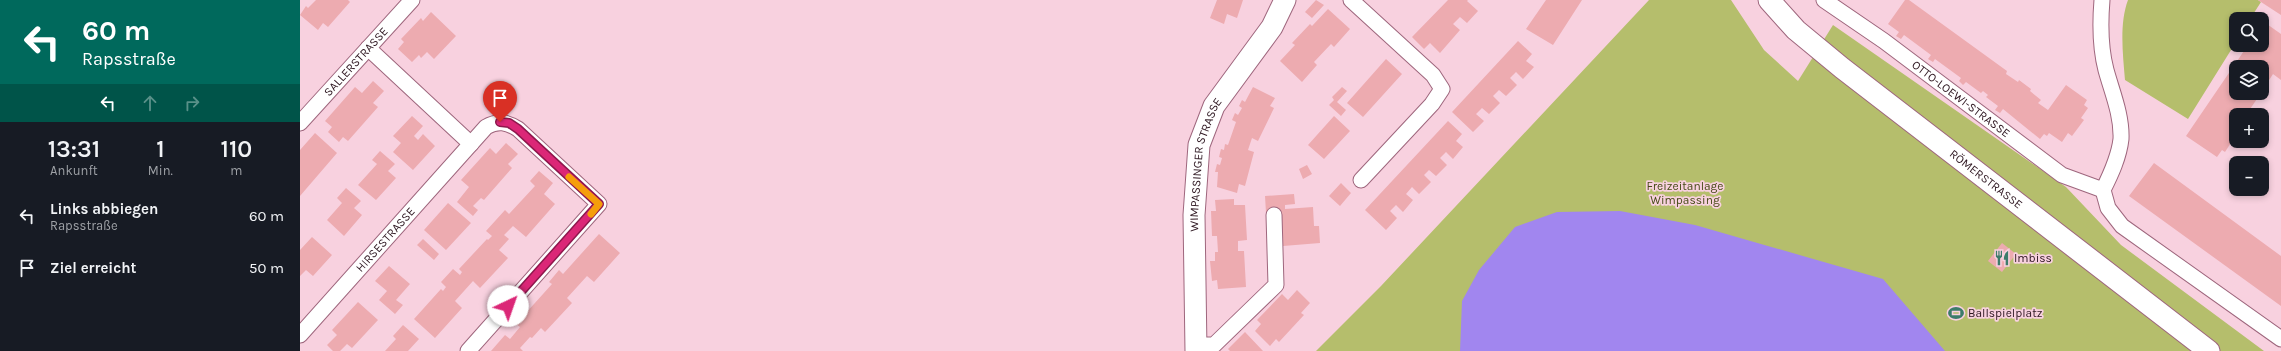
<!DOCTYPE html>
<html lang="de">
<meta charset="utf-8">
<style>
body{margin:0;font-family:Karla,sans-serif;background:#242831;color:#f1f3f6;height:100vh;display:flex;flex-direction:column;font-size:15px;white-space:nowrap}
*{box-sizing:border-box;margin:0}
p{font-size:13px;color:#9ea1a6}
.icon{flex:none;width:22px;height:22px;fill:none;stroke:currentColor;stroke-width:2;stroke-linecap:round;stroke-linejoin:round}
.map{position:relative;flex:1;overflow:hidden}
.panel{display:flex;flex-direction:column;background:#171b24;width:300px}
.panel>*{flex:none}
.top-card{background:#00695c;color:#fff;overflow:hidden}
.controls{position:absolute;left:1929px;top:12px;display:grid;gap:8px}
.controls a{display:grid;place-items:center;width:40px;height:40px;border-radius:8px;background:#171b24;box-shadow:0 2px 6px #0003;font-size:20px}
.pin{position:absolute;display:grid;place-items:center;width:34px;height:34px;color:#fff;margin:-41px -17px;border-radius:50% 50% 50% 0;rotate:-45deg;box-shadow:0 0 4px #0007}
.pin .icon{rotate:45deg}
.me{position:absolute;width:44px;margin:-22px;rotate:42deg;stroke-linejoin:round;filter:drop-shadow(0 0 3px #0008)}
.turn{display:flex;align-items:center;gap:14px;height:84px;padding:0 16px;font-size:18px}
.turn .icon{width:52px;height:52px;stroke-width:2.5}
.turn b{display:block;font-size:28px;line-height:34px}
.lanes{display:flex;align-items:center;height:38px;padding:0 16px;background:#0003;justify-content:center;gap:20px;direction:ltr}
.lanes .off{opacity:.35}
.eta{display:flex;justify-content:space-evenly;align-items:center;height:68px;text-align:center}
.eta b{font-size:24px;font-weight:600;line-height:28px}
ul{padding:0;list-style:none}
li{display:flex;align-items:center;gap:12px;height:52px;padding:0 16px}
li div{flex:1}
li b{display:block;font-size:15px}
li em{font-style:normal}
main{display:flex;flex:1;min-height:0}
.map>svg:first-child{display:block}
.green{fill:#b5be6c}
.water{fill:#a186ef}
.building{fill:#edabb0}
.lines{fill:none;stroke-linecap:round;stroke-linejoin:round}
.street-casing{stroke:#9e667d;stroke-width:17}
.secondary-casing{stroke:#9e667d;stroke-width:23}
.street{stroke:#fff;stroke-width:15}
.secondary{stroke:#fff;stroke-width:21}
.route-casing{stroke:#8e194d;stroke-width:10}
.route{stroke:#db2777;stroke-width:7}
.slow{stroke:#f59e0b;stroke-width:7}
.labels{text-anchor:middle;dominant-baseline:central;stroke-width:3.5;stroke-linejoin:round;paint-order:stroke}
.street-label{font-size:12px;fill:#2d1620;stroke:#f8d1df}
.park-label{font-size:12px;fill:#464b17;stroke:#f8d1df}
.poi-label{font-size:12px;fill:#2d1620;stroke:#f8d1df;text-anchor:start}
</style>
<main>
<section class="panel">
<div class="top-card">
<div class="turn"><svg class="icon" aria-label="left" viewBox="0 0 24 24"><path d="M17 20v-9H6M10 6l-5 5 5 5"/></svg><div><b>60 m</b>Rapsstraße</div></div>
<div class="lanes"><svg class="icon" aria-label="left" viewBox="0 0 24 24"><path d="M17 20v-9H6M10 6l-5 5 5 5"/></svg><svg class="icon off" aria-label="ahead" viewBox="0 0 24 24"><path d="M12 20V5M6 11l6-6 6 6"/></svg><svg class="icon off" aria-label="right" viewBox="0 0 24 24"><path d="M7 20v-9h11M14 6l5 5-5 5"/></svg></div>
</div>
<div class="eta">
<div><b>13:31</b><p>Ankunft</p></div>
<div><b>1</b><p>Min.</p></div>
<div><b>110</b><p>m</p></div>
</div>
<ul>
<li><svg class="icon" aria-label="left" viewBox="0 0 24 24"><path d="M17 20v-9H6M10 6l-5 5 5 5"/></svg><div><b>Links abbiegen</b><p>Rapsstraße</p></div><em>60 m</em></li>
<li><svg class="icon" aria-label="arrive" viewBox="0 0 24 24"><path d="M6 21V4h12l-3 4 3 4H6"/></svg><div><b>Ziel erreicht</b></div><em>50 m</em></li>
</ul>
</section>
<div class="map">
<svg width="1981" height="351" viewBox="0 0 1981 351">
<rect width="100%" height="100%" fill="#f8d1df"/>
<!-- green -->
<path class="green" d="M1349,0H1431L1464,50L1498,81L1533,25L1766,187L1821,245L1964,351H1016L1081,286Z
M1828,0H1958L1961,2L1950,19H1936V42L1888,119L1825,80C1823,55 1819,24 1828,0Z"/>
<!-- water -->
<path class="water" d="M1320,211L1395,225L1583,279L1645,351H1160L1162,301L1179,270L1215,227L1257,212Z"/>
<!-- building -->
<path class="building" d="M16,0H48L50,2L28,27L23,23L18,30L0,15L6,6L8,8Z
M917,0H943L937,18L927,14L924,24L910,18Z
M1016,0L1024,5L1012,18L1005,12Z
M1148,0H1168L1167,1L1178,11L1167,23L1160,17L1153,24L1160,30L1140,53L1130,43L1124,49L1112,37Z
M1246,0H1282L1253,45L1226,29Z
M1605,0H1609L1707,71L1706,74L1718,82L1719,80L1731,89L1730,91L1741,100L1738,103L1748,110L1766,85L1787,100L1784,105L1788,108L1781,118L1784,120L1772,136L1768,133L1762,142L1749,133L1747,136L1744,134L1740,139L1703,109L1700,113L1695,110L1698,106L1686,97L1688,95L1683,91L1681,93L1666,82L1663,85L1659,81L1661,78L1635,59L1633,62L1628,59L1631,55L1604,35L1601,39L1596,36L1599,32L1588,24Z
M1958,0H1981V15L1961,2Z
M1028,9L1050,29L1034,47L1031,44L1014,62L1017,65L1002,82L980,61L995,45L992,43L1010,24L1012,26Z
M131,12L156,36L134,59L127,52L121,58L119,55L112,62L98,49L104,42L101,39L121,18L123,21Z
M1964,22L1981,34V80L1973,74L1962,91V67H1936V93H1961L1946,115H1936V135L1925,152L1922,150L1917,157L1886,136L1948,45H1962Z
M1218,41L1232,54L1226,61L1234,67L1223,79L1216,72L1210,78L1217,85L1206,96L1199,90L1193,96L1200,103L1189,114L1182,108L1176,114L1184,121L1173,132L1152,112Z
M1086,59L1102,74L1063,117L1047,103Z
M73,81L84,91L73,103L78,107L48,141L43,137L39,142L28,132L32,127L25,121L55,87L62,93Z
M953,87L975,98L970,106L974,108L958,141L952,138L948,150L954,152L945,186L939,184L937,193L917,187L918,172H915L917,164L920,165L922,158L919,157L921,149L924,150L925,144L928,145L936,122L932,120L935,113L938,115L942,108L939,106L942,100L945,102Z
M1042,87L1047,91L1037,102L1046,110L1041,116L1029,105L1034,100L1032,97Z
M112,116L123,126L114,136L118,140L123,134L135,146L113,170L93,152L101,143L93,136Z
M1034,116L1050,131L1024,159L1008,145Z
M1148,121L1162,134L1156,141L1163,147L1153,159L1146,152L1140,158L1147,165L1136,176L1129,170L1124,175L1131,182L1119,194L1112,187L1106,194L1113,200L1103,212L1096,205L1090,211L1097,218L1086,230L1065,210Z
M15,133L37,153L0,196V150Z
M206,143L218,154L208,164L212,168L184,200L181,198L173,206L178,210L173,216L157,202L169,187L161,180L190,148L196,154Z
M80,151L95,164L88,171L96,178L76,200L58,185L77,164L72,160Z
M1854,163L1981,256V306L1829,196Z
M1007,165L1012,174L1003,179L999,169Z
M239,171L253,183L244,194L255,204L226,237L213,226L204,235L209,239L199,250L208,258L180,288L173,281L155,301L162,308L135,338L114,319L141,289L143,291L146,287L141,282L153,269L160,275L162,272L159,269L187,239L188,240L192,236L186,231L205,210L209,214L235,186L230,181Z
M1041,183L1051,193L1040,206L1029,196Z
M46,188L61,201L54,208L62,215L44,236L27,220L42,203L37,198Z
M994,194L995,204L985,205V209L1013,207L1014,226H1019L1020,243L983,246L981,211L966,213L965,196Z
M934,199V205H945L947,240L938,241V251H944L946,287L918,289L917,280L912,281L910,261H915V252H918L917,236H912L911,211H916L915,200Z
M148,203L171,223L146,250L124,230Z
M299,234L320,253L294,282L287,276L267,298L272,303L245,332L241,328L232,338L230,337L220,348L223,351H191L205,335L210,339L220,327L216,324L252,284L249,282L259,270L263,274Z
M12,237L32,255L13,276L6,270L0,276V250Z
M123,239L139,254L134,260L117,245Z
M1702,243L1716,254L1702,272L1688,261Z
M89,266L110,284L96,300L103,305L95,314L79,300L87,291L75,281Z
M997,290L1010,303L1001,313L1004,315L979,342L976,339L970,346L955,331L961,324L957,320L982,294L988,300Z
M58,302L78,320L52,348L47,344L40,351H33L27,345L37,335L32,330Z
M103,325L119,339L108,351H85L96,339L93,336Z
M945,332L963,351H930L928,349Z"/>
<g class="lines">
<defs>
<g id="street">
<path d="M1051,0L1133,75L1142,89L1132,104L1061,180"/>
<path id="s1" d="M1524,0L1584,41L1762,175L1803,190"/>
<path d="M1802,0C1800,24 1800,47 1806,70C1812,92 1822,115 1821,139C1819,157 1811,174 1803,190L1808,208L1822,226L1981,339"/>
<path d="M68,48L171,144"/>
<path id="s2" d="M0,123L112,0"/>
<path id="s3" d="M0,335L186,127C198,120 207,122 218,129L299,204L168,351"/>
<path d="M896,345H914L976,285L974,215"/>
</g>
<g id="secondary">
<path id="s4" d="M1469,0L1496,30L1542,68L1909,351"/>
<path id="s5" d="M896,351L894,215L899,145L914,106L972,27L985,0"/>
</g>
</defs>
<!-- street casing -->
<use href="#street" class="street-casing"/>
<!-- secondary casing -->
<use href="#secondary" class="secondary-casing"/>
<!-- street -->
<use href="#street" class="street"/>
<!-- secondary -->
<use href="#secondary" class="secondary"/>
</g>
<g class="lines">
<defs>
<path id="route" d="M200,122L209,123L218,129L299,204L208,306"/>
</defs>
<!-- route casing -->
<use href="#route" class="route-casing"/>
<!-- route -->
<use href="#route" class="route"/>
<!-- slow -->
<path class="slow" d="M269,177L299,204L291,214"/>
</g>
<!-- icons -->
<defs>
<symbol id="restaurant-bare" viewBox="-9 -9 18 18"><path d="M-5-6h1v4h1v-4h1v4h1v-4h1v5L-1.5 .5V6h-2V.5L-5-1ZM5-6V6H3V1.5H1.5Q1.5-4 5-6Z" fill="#3c7c6b" stroke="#f8d1df" stroke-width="2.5" paint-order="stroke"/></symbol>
<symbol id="stadium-bare" viewBox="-9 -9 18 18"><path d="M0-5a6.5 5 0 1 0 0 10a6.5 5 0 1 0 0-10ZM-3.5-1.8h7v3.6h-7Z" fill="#3c7c6b" stroke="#f8d1df" stroke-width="2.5" paint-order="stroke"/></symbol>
</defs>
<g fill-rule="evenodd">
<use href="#restaurant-bare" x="1691" y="247" width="22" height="22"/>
<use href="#stadium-bare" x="1645" y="302" width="22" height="22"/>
</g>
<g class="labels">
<!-- street labels -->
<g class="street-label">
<text stroke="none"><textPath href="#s2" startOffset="83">SALLERSTRASSE</textPath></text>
<text stroke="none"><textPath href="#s1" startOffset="169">OTTO-LOEWI-STRASSE</textPath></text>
<text stroke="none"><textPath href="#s5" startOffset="188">WIMPASSINGER STRASSE</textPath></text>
<text stroke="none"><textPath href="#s4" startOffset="282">RÖMERSTRASSE</textPath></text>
<text stroke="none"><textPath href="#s3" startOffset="128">HIRSESTRASSE</textPath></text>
</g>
<!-- park labels -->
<g class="park-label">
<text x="1385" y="186">Freizeitanlage<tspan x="1385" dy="14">Wimpassing</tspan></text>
</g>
<!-- poi labels -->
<g class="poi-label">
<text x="1714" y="258">Imbiss</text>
<text x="1668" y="313">Ballspielplatz</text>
</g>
</g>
</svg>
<div class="controls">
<a><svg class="icon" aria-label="search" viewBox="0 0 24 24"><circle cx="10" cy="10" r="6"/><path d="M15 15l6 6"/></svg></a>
<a><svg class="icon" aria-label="layers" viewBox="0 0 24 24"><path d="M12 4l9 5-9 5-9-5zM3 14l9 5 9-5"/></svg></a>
<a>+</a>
<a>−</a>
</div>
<div class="pin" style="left:200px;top:122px;background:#d93025"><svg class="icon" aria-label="arrive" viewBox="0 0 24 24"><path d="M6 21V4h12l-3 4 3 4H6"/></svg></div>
<svg class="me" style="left:208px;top:306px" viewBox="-20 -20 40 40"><circle r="19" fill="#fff"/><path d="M0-13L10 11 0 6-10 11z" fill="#db2777"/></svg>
</div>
</main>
